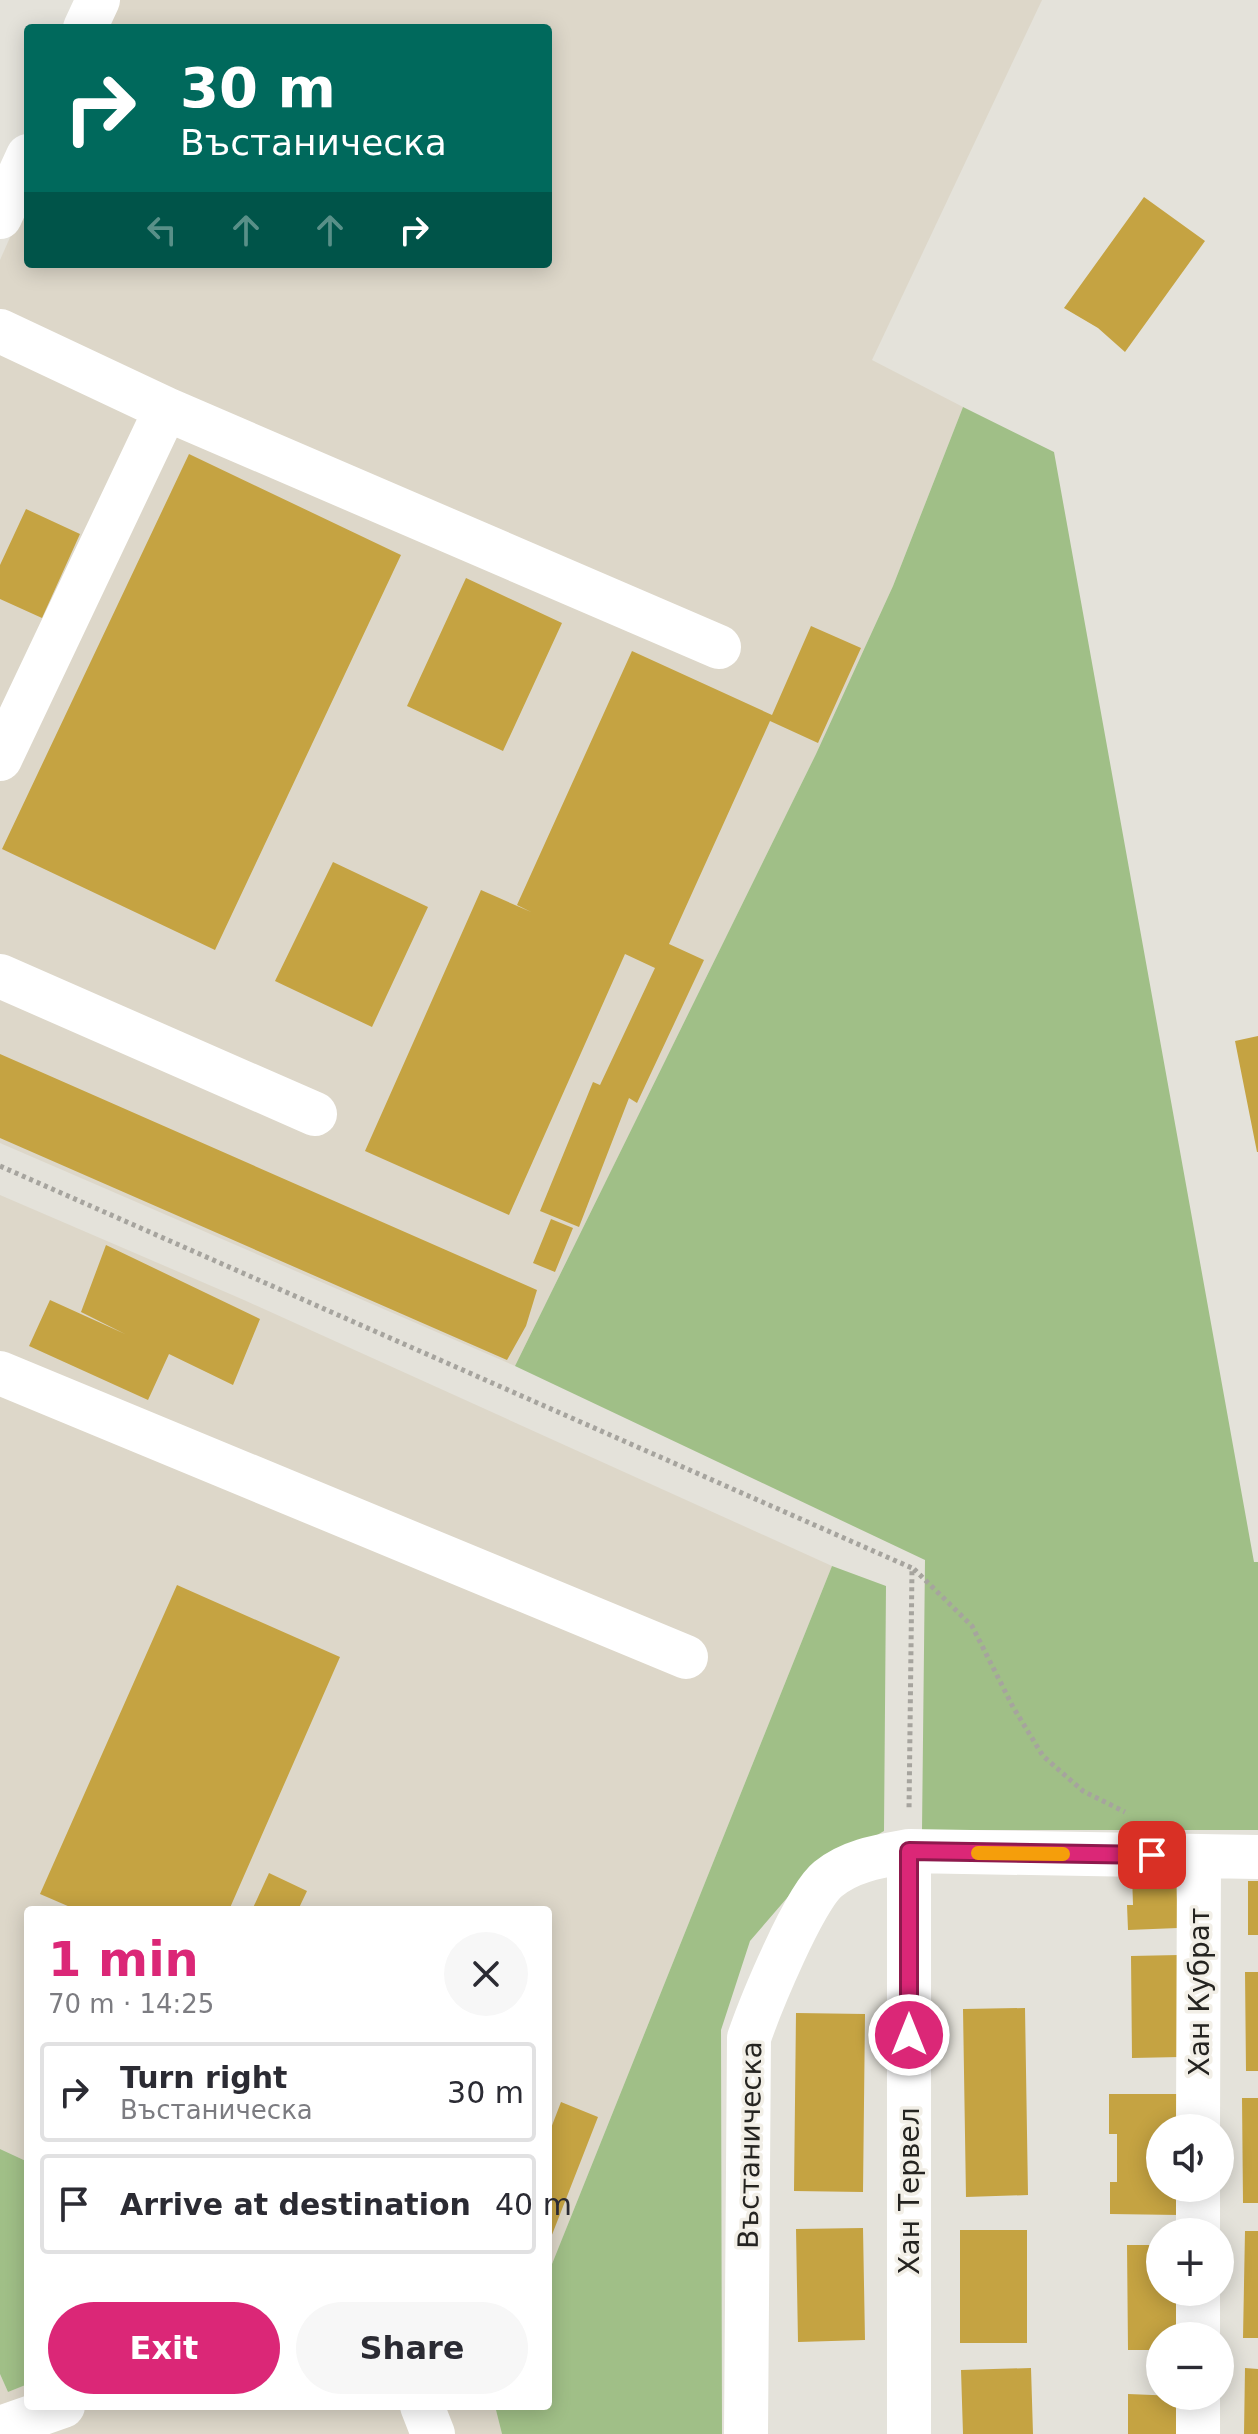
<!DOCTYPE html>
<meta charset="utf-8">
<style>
body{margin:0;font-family:"DejaVu Sans",sans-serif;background:#f7f7f7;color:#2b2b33;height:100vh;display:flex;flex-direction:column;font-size:30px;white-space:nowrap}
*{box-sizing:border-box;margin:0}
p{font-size:26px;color:#7c7c81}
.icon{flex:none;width:44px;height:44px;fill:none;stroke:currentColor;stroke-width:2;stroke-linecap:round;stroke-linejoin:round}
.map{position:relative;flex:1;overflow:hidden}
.side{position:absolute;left:24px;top:1906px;width:528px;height:504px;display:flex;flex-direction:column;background:#fff;border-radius:8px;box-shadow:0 4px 20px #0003}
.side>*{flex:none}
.hud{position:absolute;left:24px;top:24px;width:528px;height:244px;border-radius:8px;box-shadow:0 4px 20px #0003;background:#00695c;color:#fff;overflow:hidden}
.buttons{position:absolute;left:1146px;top:2114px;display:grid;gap:16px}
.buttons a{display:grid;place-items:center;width:88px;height:88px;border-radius:50%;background:#fff;box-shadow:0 4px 20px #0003;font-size:40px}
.pin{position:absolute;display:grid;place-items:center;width:68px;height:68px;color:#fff;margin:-34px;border-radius:16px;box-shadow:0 4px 12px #0006}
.me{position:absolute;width:88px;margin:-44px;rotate:0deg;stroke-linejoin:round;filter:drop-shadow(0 0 6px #0008)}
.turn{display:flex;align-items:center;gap:28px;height:168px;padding:0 24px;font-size:36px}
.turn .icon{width:104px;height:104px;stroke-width:2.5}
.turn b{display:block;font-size:56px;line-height:68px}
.lanes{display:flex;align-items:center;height:76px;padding:0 24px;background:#0003;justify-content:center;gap:40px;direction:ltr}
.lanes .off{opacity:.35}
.round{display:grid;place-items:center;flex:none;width:84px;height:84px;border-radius:42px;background:#f7f7f7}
.summary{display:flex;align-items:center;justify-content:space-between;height:136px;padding:0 24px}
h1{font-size:48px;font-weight:700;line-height:60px;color:#db2777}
.button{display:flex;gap:16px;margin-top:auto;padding:16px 24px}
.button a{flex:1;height:92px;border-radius:48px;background:#db2777;color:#fff;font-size:32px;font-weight:700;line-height:92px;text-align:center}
.button a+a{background:#f7f7f7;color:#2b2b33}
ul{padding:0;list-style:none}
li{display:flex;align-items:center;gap:24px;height:100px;margin:0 16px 12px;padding:0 8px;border:4px solid #e1e1e2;border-radius:8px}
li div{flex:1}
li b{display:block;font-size:30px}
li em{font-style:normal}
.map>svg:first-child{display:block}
.built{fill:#ddd7c9}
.green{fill:#a0bf87}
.building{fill:#c5a342}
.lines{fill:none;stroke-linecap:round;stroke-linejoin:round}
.path{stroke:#a6a49e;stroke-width:5;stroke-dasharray:4 4;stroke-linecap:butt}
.minor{stroke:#fff;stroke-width:44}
.route-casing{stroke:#8e194d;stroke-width:20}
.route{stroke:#db2777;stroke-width:14}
.slow{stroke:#f59e0b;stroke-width:14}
.labels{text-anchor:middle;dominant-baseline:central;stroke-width:7;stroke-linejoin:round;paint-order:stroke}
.street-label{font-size:28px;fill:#252421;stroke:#f2efe7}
</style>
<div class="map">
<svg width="1258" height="2434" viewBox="0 0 1258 2434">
<rect width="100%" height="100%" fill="#e4e2da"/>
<!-- built -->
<path class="built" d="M117,0H1042L872,360L963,407L893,586L816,754L515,1366L0,1143V260L28,197V264H548V28H104Z
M0,1195L244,1300L832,1566L548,2274V1910H28V2162L0,2149Z
M0,2374L8,2392L28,2384V2406H495L502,2434H0Z"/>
<!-- green -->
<path class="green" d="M963,407L1054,452L1254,1562H1258V1830H922L925,1560L515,1366L816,754L893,586Z
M832,1566L886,1586L884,1831L806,1876L750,1941L721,2030L722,2434H502L495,2406H548V2274Z
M0,2149L28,2162V2384L8,2392L0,2374Z"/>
<!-- building -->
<path class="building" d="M1144,197L1205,241L1125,352L1098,328L1064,308Z
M189,454L401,555L215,950L2,849Z
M26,509L80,534L42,618L0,599V565Z
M466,578L562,623L503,751L407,706Z
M811,626L861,648L818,743L770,721L669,944L704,960L637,1103L629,1098L579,1227L540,1211L593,1082L600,1085L655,968L625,954L509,1215L365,1151L481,890L531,912L517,905L632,651L772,715Z
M333,862L428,907L372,1027L275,981Z
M1258,1036V1152H1257L1235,1041Z
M0,1054L537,1290L526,1326L507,1360L0,1138Z
M551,1219L573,1228L555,1272L533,1263Z
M106,1245L260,1319L233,1385L169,1354L148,1400L29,1346L50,1300L125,1334L81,1312Z
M177,1585L340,1657L229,1910H77L40,1894Z
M1176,1872L1178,1928L1128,1930L1127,1905H1133L1132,1874Z
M269,1873L307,1891L298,1910H252Z
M1248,1881H1258V1935H1248Z
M1179,1955L1180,2057L1132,2058L1131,1956Z
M1245,1972H1258V2071H1246Z
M1025,2008L1028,2195L966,2197L963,2009Z
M796,2013L865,2014L863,2192L794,2191Z
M1109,2094H1181L1180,2128H1160V2188H1180V2215L1110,2214V2182H1117V2134H1109Z
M1242,2098H1258V2203H1243Z
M561,2102L598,2117L548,2245V2136Z
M863,2228L865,2340L798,2342L796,2229Z
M960,2230H1027V2343H960Z
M1245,2231H1258V2338H1243Z
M1127,2245H1160V2292H1178V2336H1160V2350H1128Z
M1031,2368L1033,2434H963L961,2370Z
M1245,2368L1258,2369V2434H1244Z
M1128,2394L1177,2396V2434H1128Z"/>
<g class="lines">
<!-- path -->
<path class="path" d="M0,1166L912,1568L909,1810
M914,1569L972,1626L1013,1707L1043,1756L1083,1791L1125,1812"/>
<!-- minor -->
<path class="minor" d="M85,28L98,0
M0,217L28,156
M0,331L166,409L0,759
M166,409L719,647
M0,976L315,1114
M0,1373L686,1657
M1198,2128L1199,1856
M1198,2232V2188
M1198,2336V2292
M422,2406L433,2434
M0,2428L63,2406
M746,2434L749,2038C760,2006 804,1898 828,1879C851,1860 881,1856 909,1851L1258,1857
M909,2434V1851
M1198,2434V2396"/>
</g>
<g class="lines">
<defs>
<path id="route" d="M909,2035V1851L1152,1855"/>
</defs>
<!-- route casing -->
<use href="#route" class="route-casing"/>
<!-- route -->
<use href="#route" class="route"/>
<!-- slow -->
<path class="slow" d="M978,1853L1063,1854"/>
</g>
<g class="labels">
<!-- street labels -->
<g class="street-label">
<text transform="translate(1199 1992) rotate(-90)">Хан Кубрат</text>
<text transform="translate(750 2145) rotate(-89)">Въстаническа</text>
<text transform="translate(909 2191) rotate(-90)">Хан Тервел</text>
</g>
</g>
</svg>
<div class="buttons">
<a><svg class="icon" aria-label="sound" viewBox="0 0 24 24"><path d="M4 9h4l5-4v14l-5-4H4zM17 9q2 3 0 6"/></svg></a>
<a>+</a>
<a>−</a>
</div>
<div class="pin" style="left:1152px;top:1855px;background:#d93025"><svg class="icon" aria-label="arrive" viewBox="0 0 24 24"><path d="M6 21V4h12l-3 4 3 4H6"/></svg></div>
<svg class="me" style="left:909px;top:2035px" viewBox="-20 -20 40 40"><circle r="17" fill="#db2777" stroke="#fff" stroke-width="3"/><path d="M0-11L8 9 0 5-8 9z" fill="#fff"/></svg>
<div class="hud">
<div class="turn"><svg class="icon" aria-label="right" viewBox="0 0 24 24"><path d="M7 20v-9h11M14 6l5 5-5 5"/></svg><div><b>30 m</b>Въстаническа</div></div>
<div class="lanes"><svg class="icon off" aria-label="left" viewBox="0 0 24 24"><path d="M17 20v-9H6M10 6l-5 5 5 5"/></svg><svg class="icon off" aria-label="ahead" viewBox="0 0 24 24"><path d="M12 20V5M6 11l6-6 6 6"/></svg><svg class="icon off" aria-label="ahead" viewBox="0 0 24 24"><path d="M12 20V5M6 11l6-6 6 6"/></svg><svg class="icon" aria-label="right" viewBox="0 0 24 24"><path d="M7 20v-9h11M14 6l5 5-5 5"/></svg></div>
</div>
<section class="side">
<div class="summary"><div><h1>1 min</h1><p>70 m · 14:25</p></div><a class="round"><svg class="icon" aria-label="close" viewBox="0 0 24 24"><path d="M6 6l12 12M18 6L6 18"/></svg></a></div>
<ul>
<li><svg class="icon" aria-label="right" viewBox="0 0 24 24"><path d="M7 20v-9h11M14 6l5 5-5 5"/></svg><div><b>Turn right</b><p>Въстаническа</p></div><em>30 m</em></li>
<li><svg class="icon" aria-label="arrive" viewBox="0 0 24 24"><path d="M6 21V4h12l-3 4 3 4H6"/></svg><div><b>Arrive at destination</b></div><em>40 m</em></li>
</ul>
<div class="button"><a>Exit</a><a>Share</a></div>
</section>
</div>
